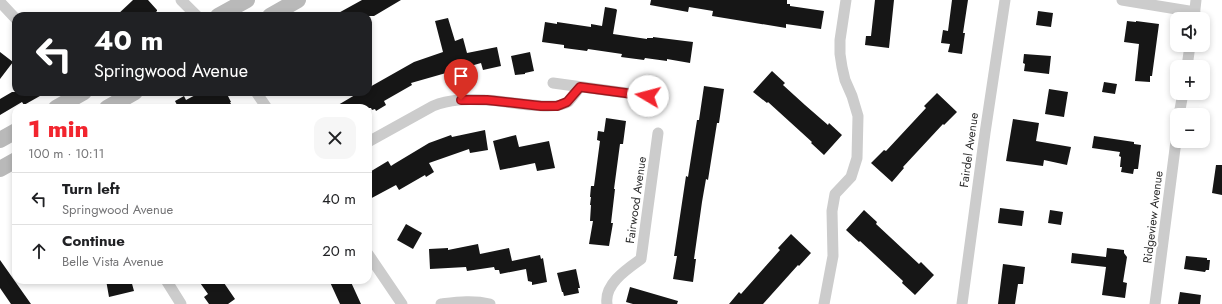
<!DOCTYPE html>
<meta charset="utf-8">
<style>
body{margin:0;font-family:Jost,sans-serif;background:#f6f6f6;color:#202124;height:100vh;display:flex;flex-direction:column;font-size:15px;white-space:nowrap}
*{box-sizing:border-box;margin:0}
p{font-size:13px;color:#757577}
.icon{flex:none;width:22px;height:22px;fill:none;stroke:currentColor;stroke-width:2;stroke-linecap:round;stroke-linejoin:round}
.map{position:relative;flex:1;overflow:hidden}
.side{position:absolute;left:12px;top:104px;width:360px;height:180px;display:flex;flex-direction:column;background:#fff;border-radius:12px;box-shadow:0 2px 6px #0003}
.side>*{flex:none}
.hud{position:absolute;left:12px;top:12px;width:360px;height:84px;border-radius:12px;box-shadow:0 2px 6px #0003;background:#202124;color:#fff;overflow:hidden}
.tools{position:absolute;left:1170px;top:12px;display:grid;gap:8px}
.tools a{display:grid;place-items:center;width:40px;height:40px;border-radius:8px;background:#fff;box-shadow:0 2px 6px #0003;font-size:20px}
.pin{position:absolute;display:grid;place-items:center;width:34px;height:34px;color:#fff;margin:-41px -17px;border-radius:50% 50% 50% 0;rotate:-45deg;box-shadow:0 0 4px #0007}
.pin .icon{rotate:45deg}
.me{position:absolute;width:44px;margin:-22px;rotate:278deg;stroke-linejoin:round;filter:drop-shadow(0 0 3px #0008)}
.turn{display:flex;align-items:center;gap:14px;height:84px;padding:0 16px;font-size:18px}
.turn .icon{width:52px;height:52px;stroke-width:2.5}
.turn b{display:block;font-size:28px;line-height:34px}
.round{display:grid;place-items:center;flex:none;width:42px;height:42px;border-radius:12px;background:#f6f6f6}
.headline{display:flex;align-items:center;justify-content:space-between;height:68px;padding:0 16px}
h1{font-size:24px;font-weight:800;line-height:30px;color:#f2252e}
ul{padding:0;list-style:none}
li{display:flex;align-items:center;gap:12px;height:52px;padding:0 16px;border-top:1px solid #e0e0e0}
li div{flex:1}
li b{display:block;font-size:15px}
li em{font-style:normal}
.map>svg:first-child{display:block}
.building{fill:#161616}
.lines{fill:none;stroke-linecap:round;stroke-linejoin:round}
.street{stroke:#ccc;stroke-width:11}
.secondary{stroke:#b9b9b9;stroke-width:16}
.route-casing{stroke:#9d181e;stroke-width:10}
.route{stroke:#f2252e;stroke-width:7}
.labels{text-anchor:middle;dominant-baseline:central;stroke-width:4;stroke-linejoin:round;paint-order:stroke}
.street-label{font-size:12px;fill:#2f2f2f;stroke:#fff}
</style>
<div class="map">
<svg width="1222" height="304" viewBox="0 0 1222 304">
<rect width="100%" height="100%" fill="#fff"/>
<!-- building -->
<path class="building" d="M133,0H148L157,10V11L152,16H116Z
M362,0H401L374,16H333Z
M651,0H787V4H790V6L824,11L821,29L786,24V28L712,16L713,11L689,7L688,12L650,5Z
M875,0H894L889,48L865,45L866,36H871Z
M952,0H968L963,33H965L962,54L948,52L950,44L941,43L943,30L948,31Z
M605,7L616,9L617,10L613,34L647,39V38H653V37L693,42L690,63L667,59V61L645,58L644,60L621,57L622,54L588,49L587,51L564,48V45L542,42L545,22L557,24V22L591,27V24L602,26Z
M1038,11L1053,13L1051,27L1036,25Z
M448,18L455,41L463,38L467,53L497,47L501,66L483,70L481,63L411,83L412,85L384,101L386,105L376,111L375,109L372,110L371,108H333L360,92H368V88L414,62L443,52L435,21Z
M1127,21L1136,22V21L1159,24L1152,76H1150V82L1135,81L1139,44L1124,42Z
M0,52L13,62L0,79Z
M530,52L534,71L525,73V74L515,75L511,56Z
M1024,54L1051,56L1049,74L1024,71L1025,64L1023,63Z
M772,71L785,83L783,85L805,105L828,125L829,123L842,135L824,155L811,143L812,142L768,102L767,103L753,92Z
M1104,82L1117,84L1115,94L1102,92Z
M704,86L724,89L719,123H717L708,180L706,179L702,202L694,259H696L693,282L673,279L677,256H674L686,176L688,177L697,120H699Z
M1049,89L1068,92L1064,117L1045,114Z
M12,92H47L24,105L22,102L0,115V99Z
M201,92H226L231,102H230L233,108H171L177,105L175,101L184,96L186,100Z
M937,93L957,112L944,125L943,124L903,167L904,168L892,182L871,163L884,150L886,151L926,108L924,106Z
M606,118L626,121L623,144H620L614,189H615L611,223H613L609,246L589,244L593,221H590L591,205H590L591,197H590L591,186H594L600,141L597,140L598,131L604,132Z
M1013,119L1039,123L1036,141L1071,147L1067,165L1044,160L1043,166L1006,161Z
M485,130L488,150L470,153L469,149L429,163L434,172L426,177L425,175L399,190L396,185L368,200V173L388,161L391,166L394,164L429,143L451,135L452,137Z
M516,135L519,147L549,141L555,168L537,171L535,163L500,170L493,141Z
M1094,136L1134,142V144L1141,145L1138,169H1134L1133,174L1121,172L1122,167H1120L1121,157L1119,156L1120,152L1092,148Z
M1216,165H1222V195L1212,193Z
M1000,208L1024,211L1022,226L998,223Z
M864,210L877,222L876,224L919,264L921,262L934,275L915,295L902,283L903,281L860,241L859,242L846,230Z
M1050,210L1063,212L1061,225L1048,223Z
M406,224L422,233L413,249L397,240Z
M791,234L811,253L799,266L798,265L763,304H729L739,292L741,294L780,250L778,248Z
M478,244L480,254L509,248L512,261L540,255L541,259L543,258L547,282L532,285V282L528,281L526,269L500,274L499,270H495L494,267L467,271L466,267L430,269L429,249L448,248V250Z
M1107,248L1124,250V253L1127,257L1123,282L1127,283L1125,298L1102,295L1106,267L1071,263L1072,253L1106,257Z
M1186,256L1207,258V260H1210L1209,270H1206L1205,272L1184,269Z
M0,260L19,287L31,304H11L0,288Z
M1003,264L1025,267L1023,284H1018L1015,304H998Z
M576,269L580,288H578L579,293L564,296L563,292H562L557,273Z
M106,280H131L134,291L109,297Z
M198,280H222L235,299L228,304H209L204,297L208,294Z
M329,280H350L361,304H340Z
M630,287L678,301L677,304H633L626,302Z
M1180,292L1201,295L1200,304H1178Z"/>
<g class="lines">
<!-- street -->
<path class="street" d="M181,0L197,16
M1122,0L1195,12
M0,2L16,19
M1194,18L1196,0
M1187,67L1190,45
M553,83L648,96
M256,92L267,108
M1179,115L1183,93
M368,142L433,106C450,99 467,99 485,100C503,100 555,112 568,102C572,98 576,92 580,87
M368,254L402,304
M166,280L181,304
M441,304C458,302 473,300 490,304
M607,304C604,284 627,269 641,259L658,133
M824,304L833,256L832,211L835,194L851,177L857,158L858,116L852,96L845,80L842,67L840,54V40L846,0
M962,304L985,133L1005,0
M1155,304L1177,133"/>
<!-- secondary -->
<path class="secondary" d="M218,16L247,0
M270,16L298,0
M56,108L84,92
M107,108L135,92
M0,140L16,131
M0,169L16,160"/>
</g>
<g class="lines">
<defs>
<path id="route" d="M461,100H487L541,106H557L567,102L580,87L648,96"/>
</defs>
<!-- route casing -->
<use href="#route" class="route-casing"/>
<!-- route -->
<use href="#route" class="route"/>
</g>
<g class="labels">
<!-- street labels -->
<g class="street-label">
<text transform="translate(969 150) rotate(-82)">Fairdel Avenue</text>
<text transform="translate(636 200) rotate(-82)">Fairwood Avenue</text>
<text transform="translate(1153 217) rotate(-83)">Ridgeview Avenue</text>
</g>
</g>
</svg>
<div class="tools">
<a><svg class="icon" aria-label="sound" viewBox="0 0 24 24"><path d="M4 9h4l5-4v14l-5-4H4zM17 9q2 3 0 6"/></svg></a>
<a>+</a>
<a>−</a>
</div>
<div class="pin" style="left:461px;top:100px;background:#d93025"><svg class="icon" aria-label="arrive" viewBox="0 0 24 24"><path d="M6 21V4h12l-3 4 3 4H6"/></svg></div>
<svg class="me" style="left:648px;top:96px" viewBox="-20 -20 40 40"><circle r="19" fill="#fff"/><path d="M0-13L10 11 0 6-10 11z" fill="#f2252e"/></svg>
<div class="hud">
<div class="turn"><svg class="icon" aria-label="left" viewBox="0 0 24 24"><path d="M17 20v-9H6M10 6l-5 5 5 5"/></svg><div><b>40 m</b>Springwood Avenue</div></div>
</div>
<section class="side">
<div class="headline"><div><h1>1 min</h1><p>100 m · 10:11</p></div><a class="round"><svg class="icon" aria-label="close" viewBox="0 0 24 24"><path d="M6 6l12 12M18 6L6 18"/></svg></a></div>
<ul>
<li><svg class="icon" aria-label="left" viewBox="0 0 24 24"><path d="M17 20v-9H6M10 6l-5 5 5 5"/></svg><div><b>Turn left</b><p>Springwood Avenue</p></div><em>40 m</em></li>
<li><svg class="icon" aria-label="ahead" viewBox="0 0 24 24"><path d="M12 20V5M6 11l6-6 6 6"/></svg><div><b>Continue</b><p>Belle Vista Avenue</p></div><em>20 m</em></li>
</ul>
</section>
</div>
